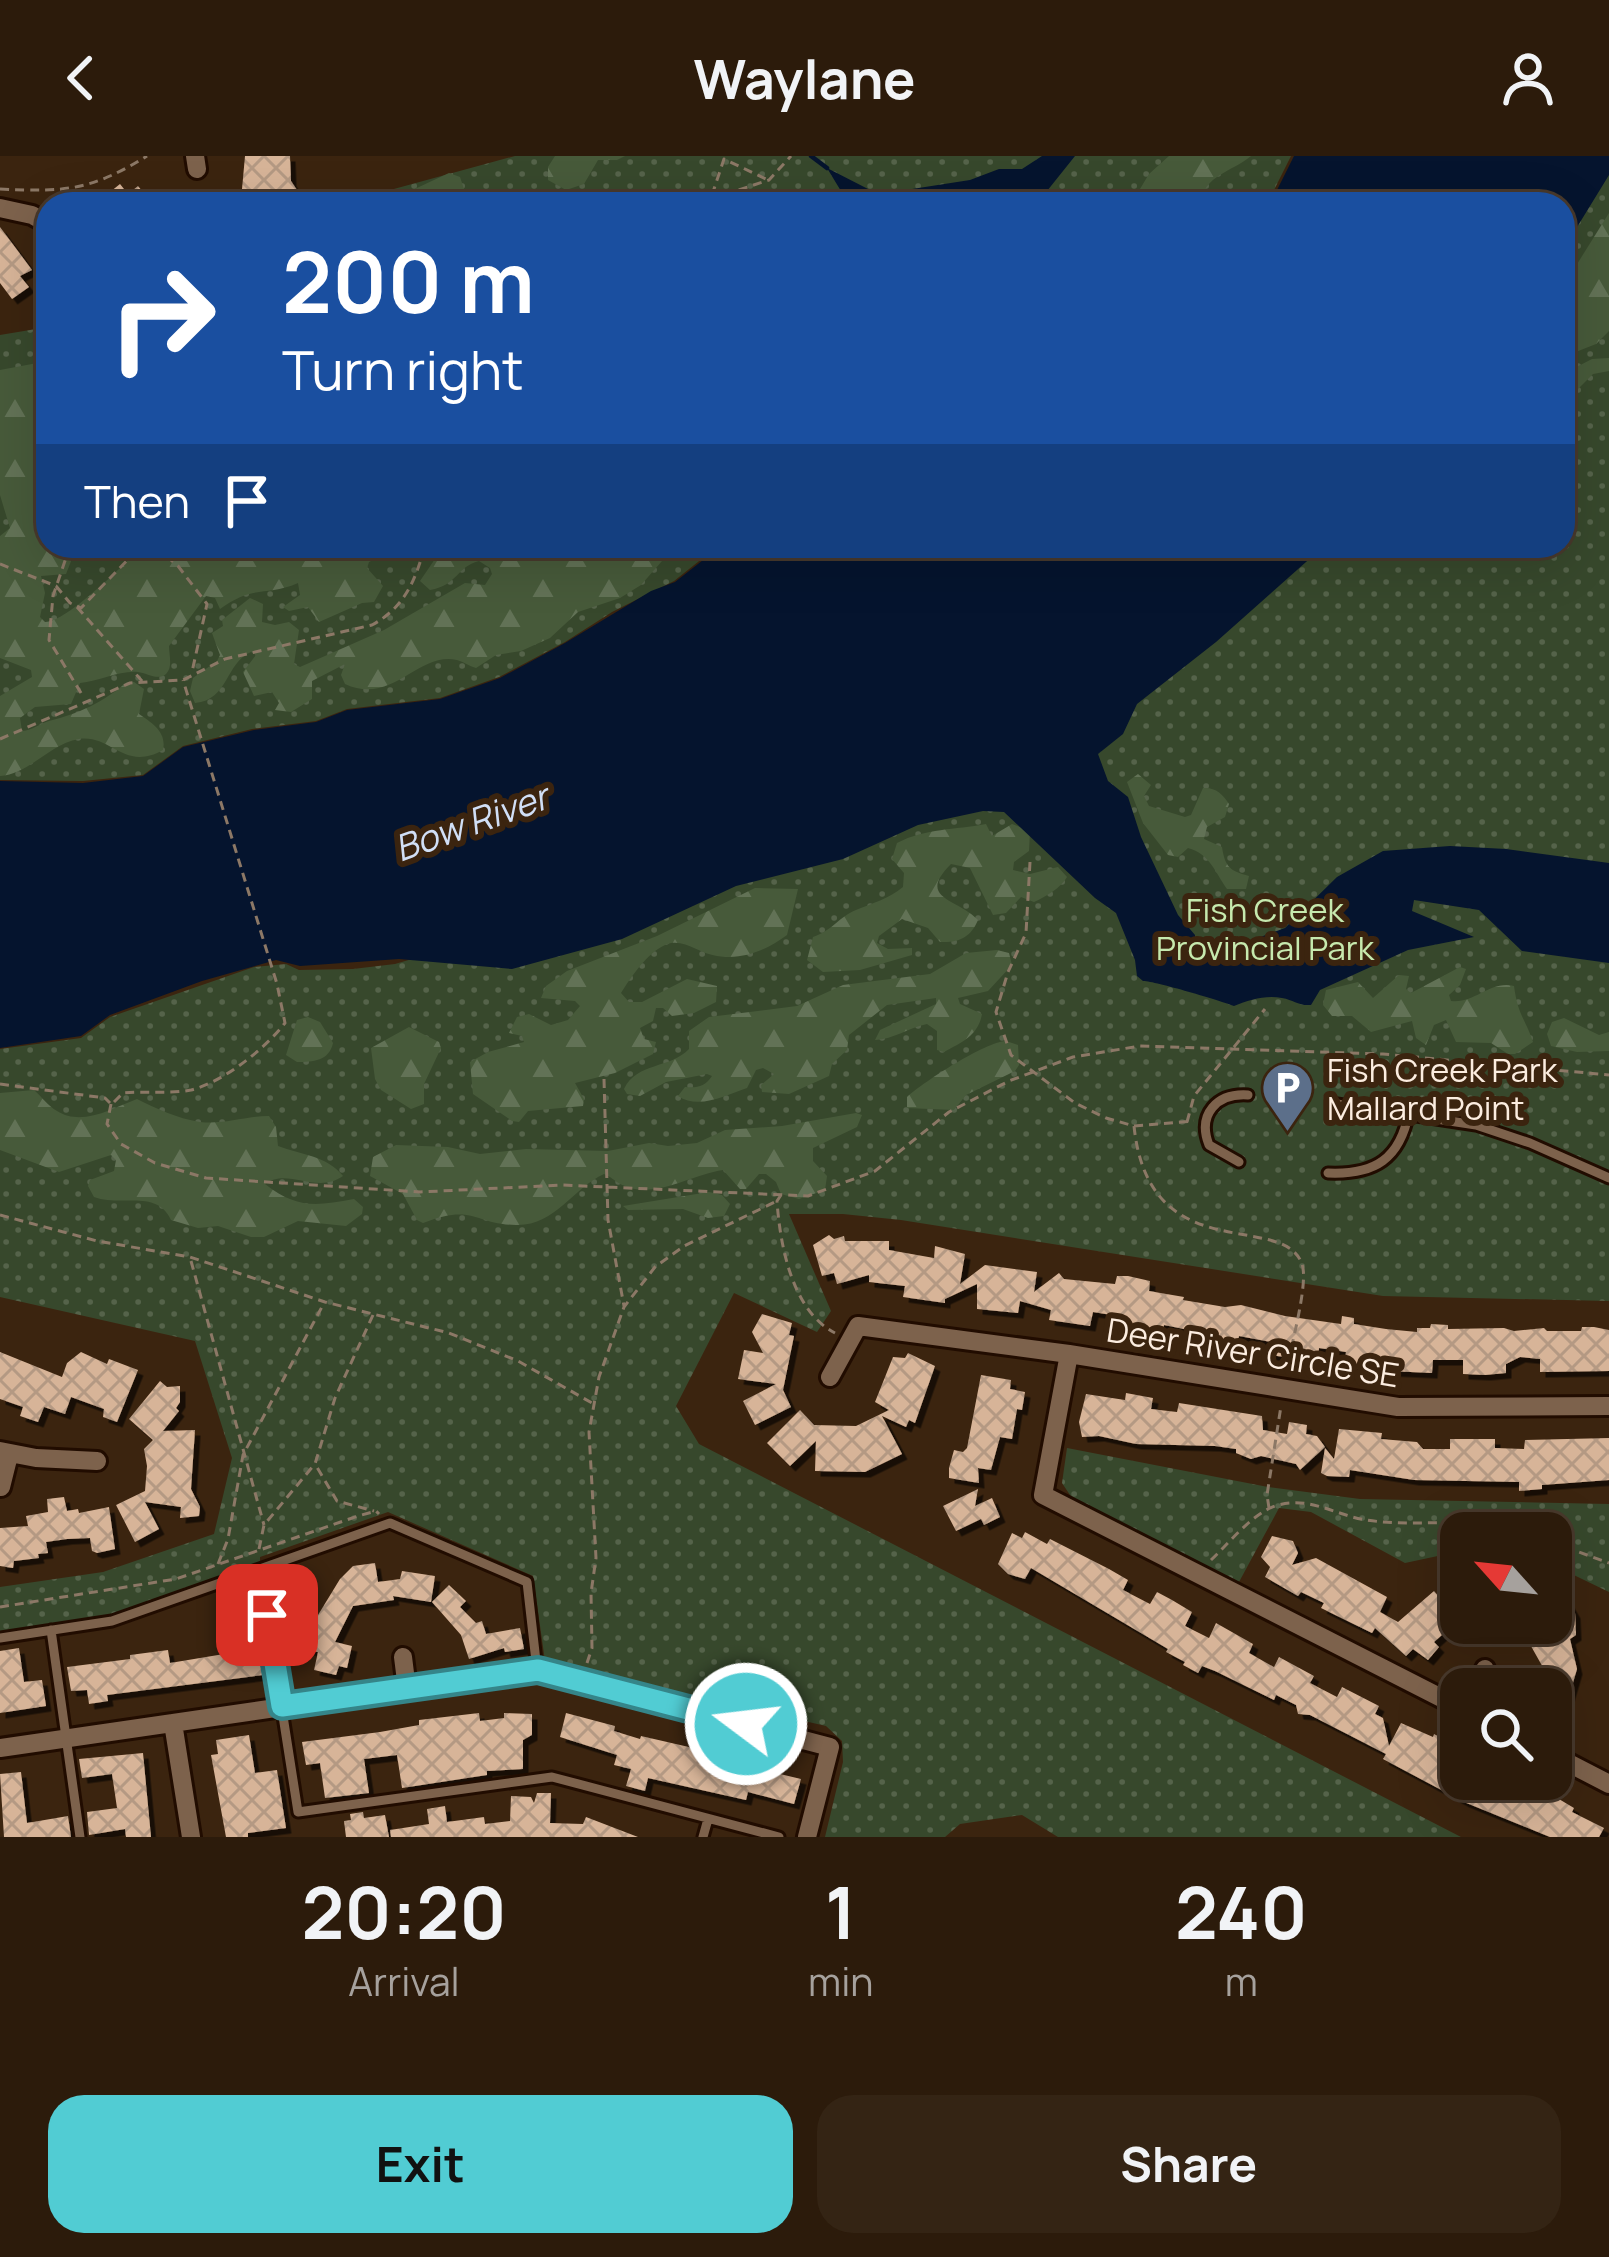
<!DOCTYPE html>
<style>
body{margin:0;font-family:Manrope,sans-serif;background:#342414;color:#f1f3f6;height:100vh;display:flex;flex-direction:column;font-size:45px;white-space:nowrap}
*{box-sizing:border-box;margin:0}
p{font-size:39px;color:#a6a19d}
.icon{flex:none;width:66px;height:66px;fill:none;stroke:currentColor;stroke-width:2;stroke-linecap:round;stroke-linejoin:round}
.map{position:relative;height:1681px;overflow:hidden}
.sheet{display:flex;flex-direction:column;background:#2c1b0b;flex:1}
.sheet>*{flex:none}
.hud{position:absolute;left:36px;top:36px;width:1539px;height:366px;border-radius:36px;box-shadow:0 12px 48px #0002,0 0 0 3px #48392c;background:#1a4fa0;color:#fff;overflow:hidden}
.needle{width:78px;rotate:297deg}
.fabs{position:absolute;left:1440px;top:1356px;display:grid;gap:24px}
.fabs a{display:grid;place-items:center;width:132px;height:132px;border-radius:24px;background:#2c1b0b;box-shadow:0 12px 48px #0002,0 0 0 3px #48392c;font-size:60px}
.pin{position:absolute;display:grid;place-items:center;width:102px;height:102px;color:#fff;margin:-51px;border-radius:24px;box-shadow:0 6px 18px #0006}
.me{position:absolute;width:132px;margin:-66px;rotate:285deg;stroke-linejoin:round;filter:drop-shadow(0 0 9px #0008)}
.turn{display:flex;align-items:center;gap:42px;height:252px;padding:0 48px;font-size:54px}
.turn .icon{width:156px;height:156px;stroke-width:2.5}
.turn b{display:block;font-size:84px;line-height:102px}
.then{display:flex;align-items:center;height:114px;padding:0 48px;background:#0003;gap:24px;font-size:45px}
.eta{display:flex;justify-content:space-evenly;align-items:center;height:204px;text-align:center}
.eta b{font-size:72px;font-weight:700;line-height:84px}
.primary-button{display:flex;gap:24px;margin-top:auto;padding:24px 48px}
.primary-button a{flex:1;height:138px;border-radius:36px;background:#51ccd3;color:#111;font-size:48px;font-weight:700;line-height:138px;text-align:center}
.primary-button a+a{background:#342414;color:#f1f3f6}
header{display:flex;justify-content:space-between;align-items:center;height:156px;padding:0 48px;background:#2c1b0b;font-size:54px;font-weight:700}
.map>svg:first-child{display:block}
.green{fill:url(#green-dots)}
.forest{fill:url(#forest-firs)}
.water{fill:#05142e}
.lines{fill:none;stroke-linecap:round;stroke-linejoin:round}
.stream{stroke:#05142e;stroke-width:4.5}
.building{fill:url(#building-cross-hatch);filter:url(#shadow)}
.service-casing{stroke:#210c00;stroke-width:15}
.minor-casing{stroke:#210c00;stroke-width:24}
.path{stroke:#8c7866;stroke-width:3;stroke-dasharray:9 6;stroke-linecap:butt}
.service{stroke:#7d624c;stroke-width:9}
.minor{stroke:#7d624c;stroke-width:18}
.route-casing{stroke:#358589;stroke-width:30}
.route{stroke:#51ccd3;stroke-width:21}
.labels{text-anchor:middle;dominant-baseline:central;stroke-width:12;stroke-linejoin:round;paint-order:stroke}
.park-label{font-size:33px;fill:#c6e9ae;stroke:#3b240f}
.poi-label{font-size:33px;fill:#fcede0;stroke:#3b240f;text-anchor:start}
.street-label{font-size:33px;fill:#fcede0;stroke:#3b240f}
.water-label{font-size:36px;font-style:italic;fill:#d1dff6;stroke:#3b240f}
</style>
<header><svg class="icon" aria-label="back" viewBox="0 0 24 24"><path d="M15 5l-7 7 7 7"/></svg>Waylane<svg class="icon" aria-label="person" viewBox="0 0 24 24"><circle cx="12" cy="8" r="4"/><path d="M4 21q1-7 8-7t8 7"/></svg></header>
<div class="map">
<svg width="1609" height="1681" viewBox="0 0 1609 1681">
<defs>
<pattern id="green-dots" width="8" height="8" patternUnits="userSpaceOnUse" patternTransform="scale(3)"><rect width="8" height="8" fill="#37482c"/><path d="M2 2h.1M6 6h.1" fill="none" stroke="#55634a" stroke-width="1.8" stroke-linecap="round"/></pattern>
<pattern id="forest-firs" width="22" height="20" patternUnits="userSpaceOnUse" patternTransform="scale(3)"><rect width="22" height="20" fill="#475a3a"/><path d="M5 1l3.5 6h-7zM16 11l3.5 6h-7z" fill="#627256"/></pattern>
<pattern id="building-cross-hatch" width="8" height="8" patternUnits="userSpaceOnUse" patternTransform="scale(3)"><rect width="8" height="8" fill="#d7b498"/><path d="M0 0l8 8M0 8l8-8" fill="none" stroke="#b49983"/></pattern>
<filter id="shadow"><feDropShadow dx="5.5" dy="5.5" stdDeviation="0" flood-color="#0009"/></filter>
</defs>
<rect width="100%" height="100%" fill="#3b240f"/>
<!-- green -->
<path class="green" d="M515,0H1291L1267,48H339Z
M1609,0V1145L1383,1140L901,1064L843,1058H789L831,1155L817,1176L734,1137L676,1250L699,1288L1461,1681H1058L1022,1659L960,1668L945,1681H825L843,1606L842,1585L826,1570L545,1505L533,1420L388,1356L260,1401V1413L112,1465L0,1482V1431L103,1416L214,1378L232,1302L195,1185L0,1141V893L81,882L110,861L254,811L286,808L299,814L353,813L395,808L446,793L1172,390H1563V48Z
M48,171V390H718L674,425L612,456L565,486L499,521L440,542L347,553L316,565L252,573L183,590L143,619L83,625L0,624V179Z
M1067,1292L1268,1331L1360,1343L1609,1348V1436L1551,1408V1377H1461V1395L1405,1407L1311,1356L1279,1352L1239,1426L1072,1342L1062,1327Z"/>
<!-- forest -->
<path class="forest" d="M555,0H625L617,4H598L584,28L566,34L548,24V11Z
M1169,0H1251C1230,17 1206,18 1199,48H1131L1149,18Z
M449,17L460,21L469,48H396L404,38Z
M1609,57V175L1596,188L1563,201V124L1574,113Z
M1609,202V215L1593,218L1563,248V218L1592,203Z
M48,205V390H85L75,395L66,418L41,420L45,437L40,461L45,466C66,467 125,407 143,390H689L662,405L641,429L620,442L578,456L550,482L521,495L496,499L476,512C469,510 464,506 457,504C418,495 393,550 345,528L341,519L345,508L312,525V543L291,556L275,554L279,547L272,536L254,540L243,516L256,499L251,496C225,507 229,544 195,547L190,535L193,522L217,505L220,499L212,477L223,470L222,464L250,442L263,448L262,466L275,469L289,466L299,474L294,508L300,511L384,474L465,427L485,429L492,418L490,412L479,405C456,411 458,429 430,434L420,425L435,403L434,397C413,388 388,396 369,406L367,412L383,430L374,446L362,447L319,466L308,451L289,455L283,451L300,439L298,427C266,441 254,428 220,453L215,442L206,440L169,490C169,499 173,511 166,518C158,525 147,517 138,516C121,514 99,525 80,527L71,548L35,551L20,562L22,575C33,574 39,568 49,565C80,557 102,547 127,526H134L144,533L139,558C152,567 167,576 163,594C124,616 111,578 79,583C49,588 30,618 0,620V540L32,521L31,514L0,502V380L10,372L0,339V214Z
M1138,618L1151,629L1144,640L1149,650L1185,661L1191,659L1203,632C1215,631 1223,638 1229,648L1225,661L1207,671L1204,683L1222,691C1225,712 1231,715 1249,720L1246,733H1227C1215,716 1210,698 1188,692L1178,701L1168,699L1143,667L1127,626Z
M986,668L992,680L1012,668L1030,675L1029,695L1014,706L1013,714L1030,718L1058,711L1067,721C1061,732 1045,741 1034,746L1021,741L1006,757L993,759L970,712L951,708C916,743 957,742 978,764C971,781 959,787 940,786L928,772L902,763L879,780L877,787L888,793L912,792V799L860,814L823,816L807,804L813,781C832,775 840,760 856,754C873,747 888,743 903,731L904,717L892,703L897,687C926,672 955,674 986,668Z
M755,732L798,733L787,779C766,794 745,804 717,800C699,798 683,781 665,789C647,797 631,821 621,837L629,846H642L687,823L717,830L716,846L694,857L672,860L663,852H656L653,865L640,872L644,883L656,886L653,898L615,917L575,927L584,943L583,950L528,955L519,966L512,965L473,938L470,906L488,896L524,886L522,880L509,877L517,861L529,858L551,869L568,864L580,850L575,845L541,842L546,830L567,815L657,780Z
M997,794L1009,797L1012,809L988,835L958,842L960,848L982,858C978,880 962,886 944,896L937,894V875L927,868C908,872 894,883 875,884L880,874L936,848V842L887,849L849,879L847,894L832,908L829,920L789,938L762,936L761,929L774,918L763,912L756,914L747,932C726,939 699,954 678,940L685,931C697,932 705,931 712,920L707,918L666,926L640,940L627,938L624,933C637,906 670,913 689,893V875L709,861L797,850L843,829L930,818L966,797Z
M1460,811L1466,813L1460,829L1449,839L1451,845C1475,848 1490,824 1514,830C1518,860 1525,862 1533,886L1515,898H1508L1491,887L1456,886L1446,864L1434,869L1426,889L1416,882L1412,865L1371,876L1352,860H1332L1323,849L1326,834L1358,826L1373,842L1399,819L1409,820L1406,833L1411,837Z
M308,861L320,866L333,887C329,905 313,906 297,906L286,899L297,864Z
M1564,862L1599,879L1609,876V895L1577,896L1551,890L1547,878L1552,866Z
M409,871L439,886L441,892L424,928V948L411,953L381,934L375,923L371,892Z
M1006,885L1018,889L1019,909L1015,915L966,939L954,954L907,952V941C925,925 985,886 1006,885Z
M34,934C42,941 48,950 57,955C82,971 113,952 137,943C157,953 176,962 200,966C223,969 247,960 269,960L276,971L278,990C301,999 326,999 343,1020C316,1039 288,1011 265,1028C297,1053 316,1050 354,1043L363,1051L362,1058L346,1070L298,1065L264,1081H251L218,1070L198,1072L171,1064C157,1033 122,1051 94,1041L88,1030L90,1024L114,1015L116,1004L111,999L59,1016L0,994V937Z
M856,957L862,959L857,971L813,992V1005L827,1020L825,1034L799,1043L781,1038L776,1026L766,1018H759L746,1033H740L723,1014C689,1019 653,1045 620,1028C615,1025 610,1020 604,1018C573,1032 555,1070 516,1069C474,1068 473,1047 423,1067L417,1064L403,1038L370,1020L373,1001L396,989L448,991L480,998L526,993L608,995L649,987L668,990L697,987L725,974L782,970Z
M709,1036L722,1039L730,1048L724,1060L708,1062L683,1053L628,1054L623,1050Z"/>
<!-- water -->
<path class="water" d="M1042,0H1075L1047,35L1019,47L842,48L844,40L827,12L870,34L893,36L970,24L999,13H1022Z
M1294,0H1609V19L1563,94V48H1270Z
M721,390H1324L1216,486L1137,548L1123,578L1098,598L1108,625L1128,641L1141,681L1178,759L1195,779V788L1201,795L1215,798L1238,796L1255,783L1285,772L1337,721L1383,695L1450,690L1506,693L1609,707V807L1522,795L1479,754L1414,744L1412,755L1474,781L1408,794L1320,834L1311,849C1298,850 1294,844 1282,842C1265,839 1249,844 1234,850C1222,845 1151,824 1143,825L1137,820L1135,804L1116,757L1095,742L1004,656L983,655L918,669L843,703L736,730L622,783L512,813L399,803L300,810L276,804L202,825L110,859L81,880L0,892V625L83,627L143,620L183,591L254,574L316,566L347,554L440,543L500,522L565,487L651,435L675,426Z"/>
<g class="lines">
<!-- stream -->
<path class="stream" d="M811,0L827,12"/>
</g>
<!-- building -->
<path class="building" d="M245,0H290L291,25L297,34L290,48H246L248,39L242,33Z
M120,28L128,38L138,30L153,48H95Z
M0,71L32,114L20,120L29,131L12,143L0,127Z
M829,1079L834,1083L844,1080L845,1085H889V1094L934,1102L935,1090L965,1098L960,1128L985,1109L1037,1116L1034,1136L1059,1117L1064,1123L1115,1128L1117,1120H1128L1150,1125L1149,1135L1184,1141L1183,1144L1225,1151L1241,1149L1285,1160L1341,1168L1342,1160L1354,1162V1168L1386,1173L1417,1176V1172H1430L1431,1168L1448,1169V1173L1504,1172L1514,1175L1544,1172L1547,1175H1581L1582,1171H1594L1609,1174V1215L1540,1216V1203L1520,1201L1506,1208V1217L1485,1219L1463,1218V1204H1433L1432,1217L1368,1214L1344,1210L1346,1196L1319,1192L1318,1205L1269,1199L1271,1186L1239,1180L1237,1190L1196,1186L1189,1174L1164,1169L1163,1180L1123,1176L1124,1166L1118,1165V1160L1093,1156L1090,1170L1049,1164L1051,1154L1020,1145L1018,1157L977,1153V1128L945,1143V1147L903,1141L905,1130L869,1126V1119L837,1128L834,1117L822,1120L813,1089Z
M762,1158L792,1167L789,1179L794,1180L783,1234L791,1251L755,1269L743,1245L776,1228L738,1223L744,1194L763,1197L752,1176Z
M0,1196L62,1221L67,1207L81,1196L107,1208L109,1203L138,1214L117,1266L103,1261L104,1253L71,1241L65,1258L44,1251L38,1266L20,1260L23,1251L0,1243Z
M908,1197L935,1210L915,1267L909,1264L906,1271L882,1260L902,1298L865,1316L815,1315L816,1285L790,1310L767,1287L800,1254L814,1269L856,1270L889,1254L875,1246L893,1201L905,1202Z
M981,1219L1011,1224L1010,1233L1025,1236L1022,1254L1017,1253L1012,1283L1000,1281L991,1314L978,1312L979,1327L949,1322V1312L954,1294L963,1296L967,1292Z
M160,1225L167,1231L180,1230V1246L176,1252L179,1255L163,1275L195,1274L191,1333L200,1351L199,1360L180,1362L181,1351L145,1346L159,1373L135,1386L116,1349L145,1335L147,1310L144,1293L153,1284L129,1263Z
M1126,1237L1153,1242L1151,1253L1177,1256L1179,1247L1262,1260L1263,1274L1287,1278L1289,1266L1307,1269L1306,1278L1317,1280L1325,1291L1300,1314L1296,1308L1261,1300L1251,1303L1236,1297V1293L1215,1290L1136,1288L1099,1280L1082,1281L1079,1266L1086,1238L1125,1244Z
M1339,1273L1382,1277L1381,1283L1417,1286L1423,1293H1450V1283H1495V1292L1524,1293L1525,1284L1609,1282V1324L1542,1329V1333L1519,1335V1326L1414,1324L1350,1314L1349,1321L1327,1320L1321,1317L1325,1292L1334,1303Z
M978,1333L975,1350L992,1342L1000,1361L984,1369L981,1363L956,1375L943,1350Z
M64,1341L67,1355L78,1353L79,1357L109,1351L115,1393L97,1397L92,1395L90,1382L67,1383L46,1386L48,1397L38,1398L39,1402L14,1405L13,1412L0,1410V1372L28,1370L26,1360L48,1356L47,1343Z
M1025,1376L1047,1388L1050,1383L1109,1413L1128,1424L1123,1434L1150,1448L1157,1436L1172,1444L1192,1456L1185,1470L1209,1482L1216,1467L1253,1488L1249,1497L1274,1511L1279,1501L1314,1520L1310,1527L1337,1541L1342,1531L1379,1550L1375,1558L1383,1562L1389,1590L1401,1567L1433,1581L1434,1578L1461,1592V1623H1511L1508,1630L1522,1638L1534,1635L1537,1630L1574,1652L1572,1656L1604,1672L1599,1681H1550L1464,1646L1383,1603L1386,1598L1310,1559L1298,1558L1296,1549L1276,1539L1274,1544L1215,1515L1202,1510L1198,1517L1183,1509L1185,1506L1166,1496L1168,1493L1031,1412L1025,1423L1008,1418L998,1408L1012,1377L1022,1382Z
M1272,1380L1293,1385L1298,1397L1292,1409L1316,1402L1387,1441L1380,1456L1398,1466L1434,1435L1455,1459L1447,1466L1451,1471L1434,1486L1439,1491L1428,1504L1413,1493L1406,1500L1375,1472L1372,1477L1321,1452L1324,1447L1301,1436L1298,1440L1265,1421L1270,1411L1261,1401Z
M375,1407L378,1426L400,1423L402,1415L435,1420L431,1446L393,1440L394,1444L353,1450L335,1486L352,1490L347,1512L339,1510L336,1519L314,1514L318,1496L282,1488L285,1473L307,1477L340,1423L353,1410Z
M449,1429L466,1445L460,1451L476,1467L482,1465L486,1478L520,1472L524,1493L505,1496L504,1492L469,1503L461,1479L432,1446Z
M1568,1445L1575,1457L1576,1479L1570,1483L1577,1513L1556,1585L1551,1584V1533H1525L1529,1512L1545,1515L1518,1467H1551V1455Z
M246,1478V1482L256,1481L263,1519L107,1539L108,1545L89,1548L87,1534L71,1535L67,1511L130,1503V1499L168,1494L170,1507L224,1498L223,1486Z
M19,1492L24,1526L42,1524L46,1550L0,1557V1495Z
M479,1557L480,1565L504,1562V1557L532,1558V1579L523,1584V1613L487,1615V1619L402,1632L397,1599L364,1603L369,1637L325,1642L320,1607L306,1609L302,1586L380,1576L419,1569V1564Z
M566,1557L615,1570L614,1575L640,1583L641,1580L702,1594L700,1600L736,1609L738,1601L781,1615L780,1618L801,1623L794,1648L748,1636L746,1644L648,1622L645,1635L626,1630L631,1613L614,1609L617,1599L560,1581Z
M249,1579L255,1617L277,1614L286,1672L248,1677V1681H226L211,1599L218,1598L216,1584Z
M143,1597L151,1681H126L125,1673L89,1679L87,1656L117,1652L112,1618L82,1622L79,1603Z
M21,1616L27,1667L68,1660L71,1681H4L0,1618Z
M537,1637H551L550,1667L583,1668L586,1661L638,1681H391L390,1674L429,1668L427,1653L445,1650L447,1666L484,1661L485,1668L510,1665L511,1640L531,1641L534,1647Z
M363,1656L364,1662L385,1659L389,1681H346L344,1665L351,1664L350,1658Z"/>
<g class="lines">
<defs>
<path id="service" d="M1337,948L1476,969L1530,987L1609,1022
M1239,1006L1209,989C1197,958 1217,937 1248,939
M1328,1017C1375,1019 1400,1003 1409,956
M260,1413L298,1656L552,1621L779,1681
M51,1474L80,1681
M0,1482L112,1465L390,1367L527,1426L537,1514
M703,1681L708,1663"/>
<path id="minor" d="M195,0L197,13
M0,52L32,59L48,68
M830,1221L858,1170L1069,1198
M0,1295L36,1302L97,1305
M1,1331L9,1299
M403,1501L407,1533
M1475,1533L1485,1513
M1461,1552L1043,1339L1069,1198L1398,1251L1609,1250
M173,1567L191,1681
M0,1592L537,1514L830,1591L807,1681
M1551,1598L1609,1628"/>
</defs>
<!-- service casing -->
<use href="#service" class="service-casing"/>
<!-- minor casing -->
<use href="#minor" class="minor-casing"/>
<!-- path -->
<path class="path" d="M0,33C66,36 90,35 147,0
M712,39L724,3L768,24
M696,48L769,24L791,0
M70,390L53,440L49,484L84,542
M155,390L178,410L207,448L192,516
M0,408L56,430L70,447L81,452L141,390
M77,451L142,525
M0,583L130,527L183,524L225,503L372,469C405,451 415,425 425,390
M1030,706L1026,777L1008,816L996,856L1011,899L1075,947L1106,962L1134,970L1194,965
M604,923L608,1064L624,1150
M0,928L105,942L110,947
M114,946L123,937C145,935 170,938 191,934C223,926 265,893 285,867L277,828L183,524
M111,948L107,968L121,988L155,1007L206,1022L420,1036L562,1029L808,1040L875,1015L949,956L1009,925L1073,901L1140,890L1383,898L1609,919
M1187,966L1194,940L1265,853
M1134,970C1149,1115 1283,1054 1302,1108C1309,1128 1290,1193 1286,1217
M781,1039L777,1045C780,1089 792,1155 835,1177
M0,1059L97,1085L190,1101L325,1146L449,1177L518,1205L592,1247
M191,1105L264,1369
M373,1159L335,1242L315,1308L337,1345L374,1355
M1269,1352L1267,1339L1281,1250
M1551,1386L1609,1407
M259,1393L264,1369L314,1309
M1211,1404C1229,1387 1252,1358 1275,1350C1308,1339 1335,1359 1366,1364C1419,1372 1473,1359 1524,1377
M218,1408L228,1383L243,1299L324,1147
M0,1451L176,1423L358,1360L376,1355L379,1358
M587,1507L592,1492L591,1437L596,1402L589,1276L599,1221L624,1151L655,1111L684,1090L777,1045"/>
<!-- service -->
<use href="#service" class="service"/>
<!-- minor -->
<use href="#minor" class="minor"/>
</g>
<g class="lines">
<defs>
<path id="route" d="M267,1459L282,1550L538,1514L746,1568"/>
</defs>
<!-- route casing -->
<use href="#route" class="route-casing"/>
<!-- route -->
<use href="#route" class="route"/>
</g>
<!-- icons -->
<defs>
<symbol id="parking-pin" viewBox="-11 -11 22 30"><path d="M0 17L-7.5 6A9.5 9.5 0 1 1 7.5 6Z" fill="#5c6f8a" stroke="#3b240f"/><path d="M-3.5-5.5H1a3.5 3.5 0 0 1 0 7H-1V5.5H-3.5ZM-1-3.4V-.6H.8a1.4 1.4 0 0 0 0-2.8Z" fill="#fff"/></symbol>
</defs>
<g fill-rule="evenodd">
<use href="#parking-pin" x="1258" y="902" width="59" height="81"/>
</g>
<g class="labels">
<!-- park labels -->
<g class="park-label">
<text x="1265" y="753">Fish Creek<tspan x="1265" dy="38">Provincial Park</tspan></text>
</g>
<!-- poi labels -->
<g class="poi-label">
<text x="1327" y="913">Fish Creek Park<tspan x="1327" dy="38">Mallard Point</tspan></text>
</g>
<!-- street labels -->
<g class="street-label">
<text transform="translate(1253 1196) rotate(9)">Deer River Circle SE</text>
</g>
<!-- water labels -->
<g class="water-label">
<text transform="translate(471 666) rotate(-20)">Bow River</text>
</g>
</g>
</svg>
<div class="fabs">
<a><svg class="needle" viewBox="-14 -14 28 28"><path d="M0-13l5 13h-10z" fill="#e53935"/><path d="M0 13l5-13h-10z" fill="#a6a19d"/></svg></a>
<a><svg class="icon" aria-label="search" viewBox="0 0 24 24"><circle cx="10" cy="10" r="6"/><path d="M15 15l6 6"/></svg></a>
</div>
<div class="pin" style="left:267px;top:1459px;background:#d93025"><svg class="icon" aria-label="arrive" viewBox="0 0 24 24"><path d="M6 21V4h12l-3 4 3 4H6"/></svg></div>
<svg class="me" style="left:746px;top:1568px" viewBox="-20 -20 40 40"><circle r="17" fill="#51ccd3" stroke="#fff" stroke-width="3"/><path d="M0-11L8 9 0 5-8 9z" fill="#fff"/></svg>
<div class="hud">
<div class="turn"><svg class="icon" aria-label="right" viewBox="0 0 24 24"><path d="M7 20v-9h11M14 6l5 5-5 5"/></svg><div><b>200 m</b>Turn right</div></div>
<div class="then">Then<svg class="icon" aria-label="arrive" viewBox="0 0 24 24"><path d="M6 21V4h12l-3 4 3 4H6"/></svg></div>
</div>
</div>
<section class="sheet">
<div class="eta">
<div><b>20:20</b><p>Arrival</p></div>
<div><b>1</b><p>min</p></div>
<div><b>240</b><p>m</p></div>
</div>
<div class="primary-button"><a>Exit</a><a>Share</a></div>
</section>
